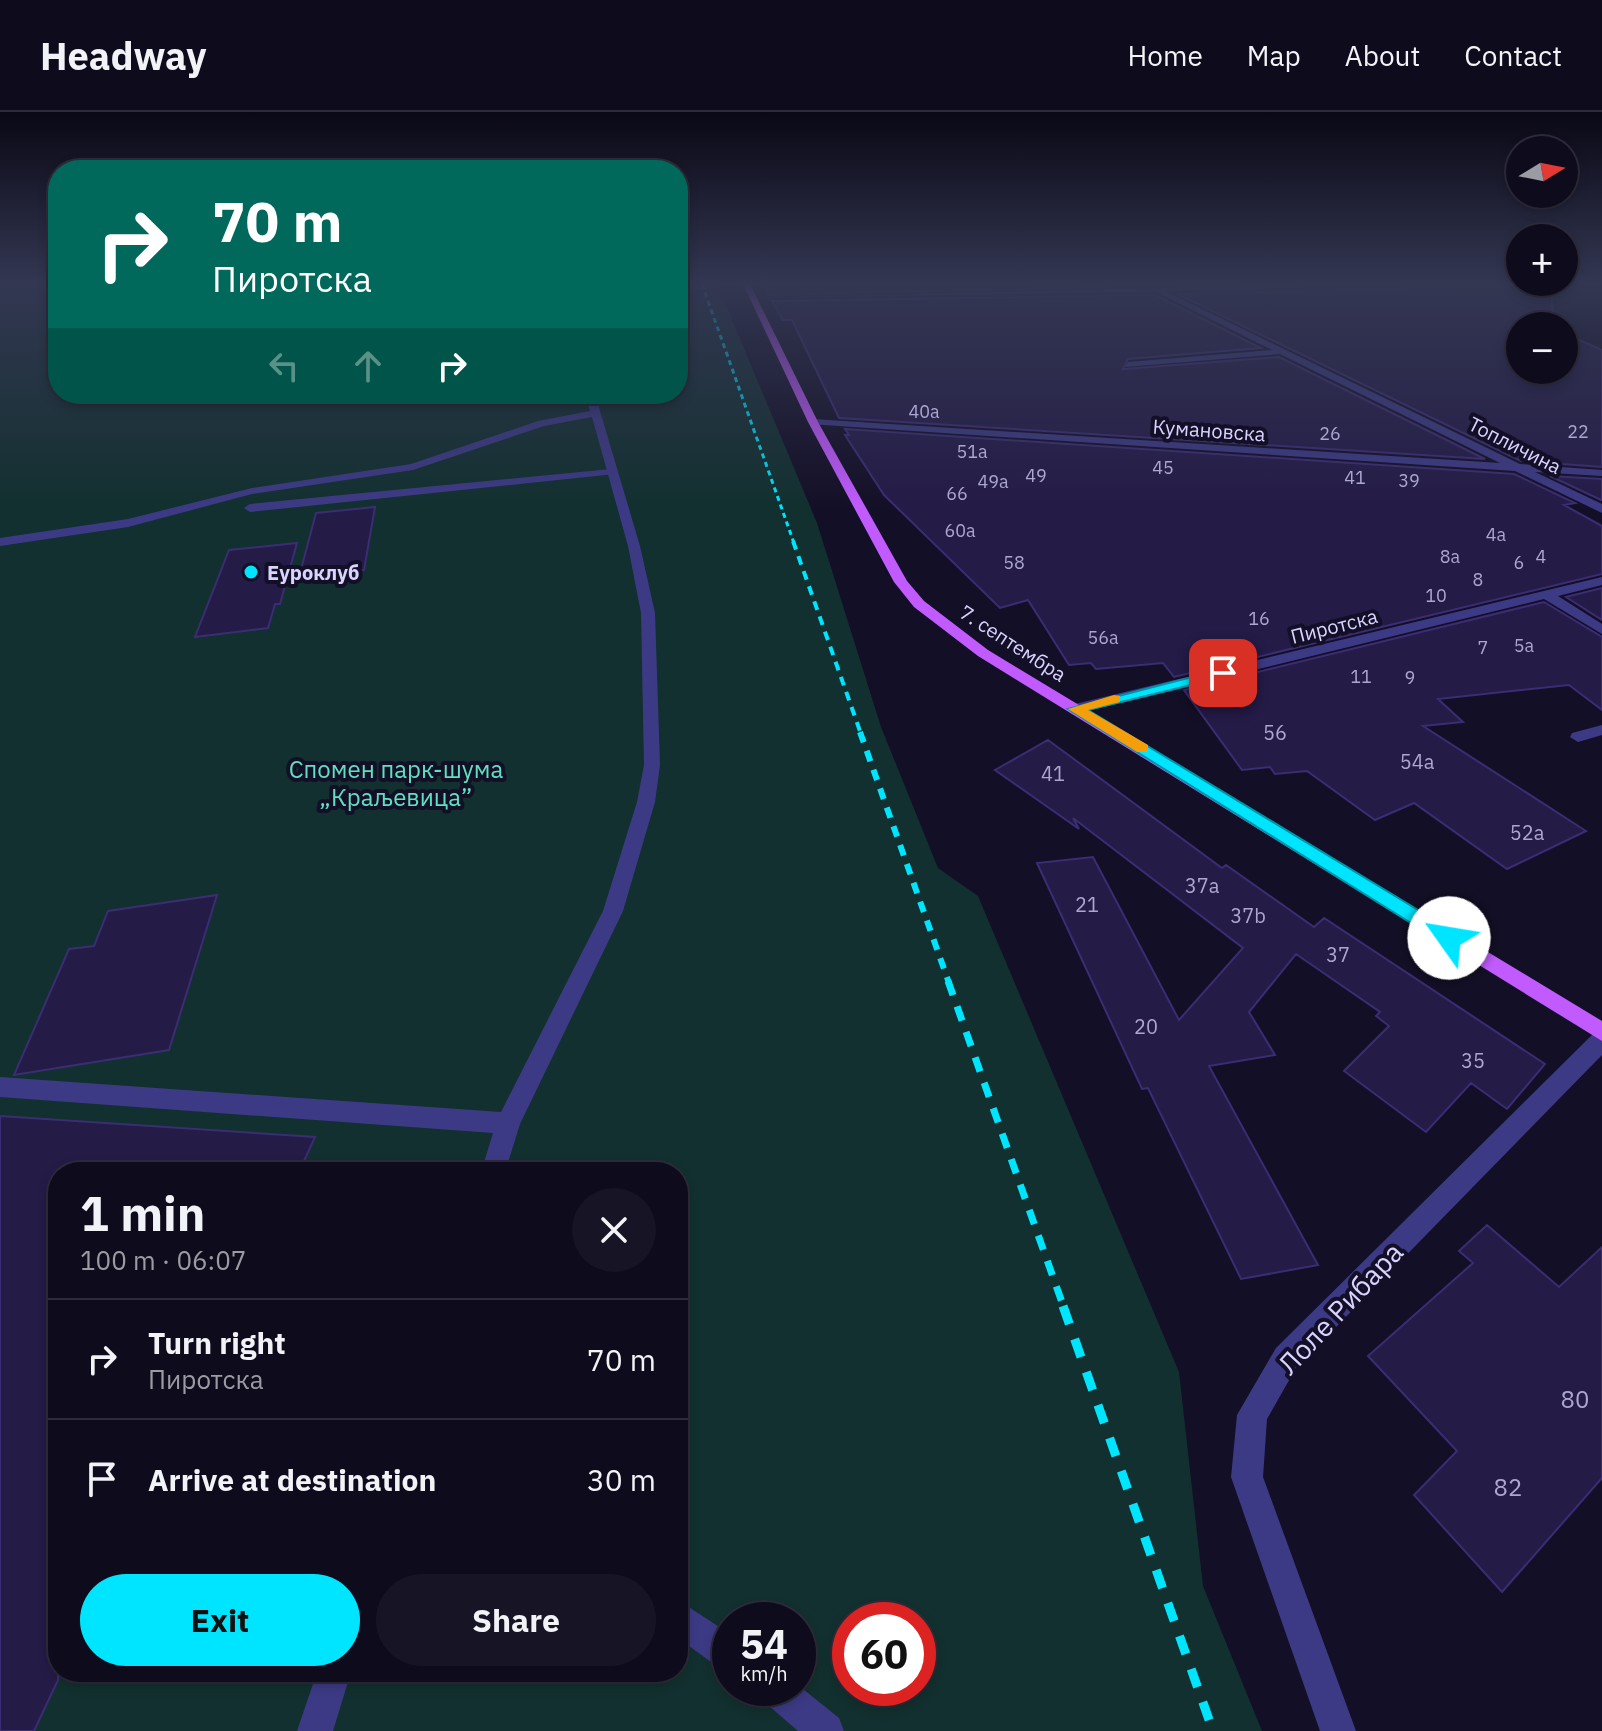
<!DOCTYPE html>
<meta charset="utf-8">
<style>
body{margin:0;font-family:"IBM Plex Sans",sans-serif;background:#171425;color:#f1f3f6;height:100vh;display:flex;flex-direction:column;font-size:30px;white-space:nowrap}
*{box-sizing:border-box;margin:0}
p{font-size:26px;color:#9b9ba3}
.icon{flex:none;width:44px;height:44px;fill:none;stroke:currentColor;stroke-width:2;stroke-linecap:round;stroke-linejoin:round}
.map{position:relative;flex:1;overflow:hidden}
.drawer{position:absolute;left:48px;top:1050px;width:640px;height:520px;display:flex;flex-direction:column;background:#0e0b1c;border-radius:32px;box-shadow:0 4px 12px #0003,0 0 0 2px #2e2b3b}
.drawer>*{flex:none}
.guide{position:absolute;left:48px;top:48px;width:640px;height:244px;border-radius:32px;box-shadow:0 4px 12px #0003,0 0 0 2px #2e2b3b;background:#00695c;color:#fff;overflow:hidden}
.needle{width:52px;rotate:80deg}
.buttons{position:absolute;left:1506px;top:24px;display:grid;gap:16px}
.buttons a{display:grid;place-items:center;width:72px;height:72px;border-radius:50%;background:#0e0b1c;box-shadow:0 4px 12px #0003,0 0 0 2px #2e2b3b;font-size:40px}
.speed{position:absolute;left:712px;top:1490px;display:flex;gap:16px;font-size:40px;font-weight:700;text-align:center}
.speed>*{display:grid;place-content:center;width:104px;height:104px;border-radius:50%;background:#0e0b1c;box-shadow:0 4px 12px #0003,0 0 0 2px #2e2b3b;line-height:1}
.speed small{font-size:20px;font-weight:400}
.speed .limit{border:12px solid #d22;background:#fff;color:#111}
.pin{position:absolute;display:grid;place-items:center;width:68px;height:68px;color:#fff;margin:-34px;border-radius:16px;box-shadow:0 4px 12px #0006}
.me{position:absolute;width:88px;margin:-44px;rotate:302deg;stroke-linejoin:round;filter:drop-shadow(0 0 6px #0008)}
.turn{display:flex;align-items:center;gap:28px;height:168px;padding:0 32px;font-size:36px}
.turn .icon{width:104px;height:104px;stroke-width:2.5}
.turn b{display:block;font-size:56px;line-height:68px}
.lanes{display:flex;align-items:center;height:76px;padding:0 32px;background:#0003;justify-content:center;gap:40px;direction:ltr}
.lanes .off{opacity:.35}
.round{display:grid;place-items:center;flex:none;width:84px;height:84px;border-radius:42px;background:#171425}
.head{display:flex;align-items:center;justify-content:space-between;height:136px;padding:0 32px}
h1{font-size:48px;font-weight:700;line-height:60px}
.button{display:flex;gap:16px;margin-top:auto;padding:16px 32px}
.button a{flex:1;height:92px;border-radius:48px;background:#00e5ff;color:#111;font-size:32px;font-weight:700;line-height:92px;text-align:center}
.button a+a{background:#171425;color:#f1f3f6}
ul{padding:0;list-style:none}
li{display:flex;align-items:center;gap:24px;height:120px;padding:0 32px;border-top:2px solid #2e2b3b}
li div{flex:1}
li b{display:block;font-size:30px}
li em{font-style:normal}
header{display:flex;align-items:center;gap:48px;box-sizing:border-box;height:112px;padding:0 40px;background:#0e0b1c;border-bottom:2px solid #2e2b3b}
header strong{font-size:38px}
nav{display:flex;gap:44px;margin-inline-start:auto;font-size:28px}
.map>svg:first-child{display:block}
.green{fill:#12302f;fill-rule:evenodd}
.building{fill:#241b47;stroke:#3b2d73;stroke-width:2}
.lines{fill:none;stroke-linecap:round;stroke-linejoin:round}
.lane{fill:#3d3a85;fill-rule:evenodd}
.street{fill:#3d3a85;fill-rule:evenodd}
.primary{fill:#c25bff;fill-rule:evenodd}
.rail-far4{stroke:#00e5ff;stroke-width:3;stroke-dasharray:5 4;stroke-linecap:butt}
.rail-far3{stroke:#00e5ff;stroke-width:4;stroke-dasharray:9 7;stroke-linecap:butt}
.rail-far2{stroke:#00e5ff;stroke-width:6;stroke-dasharray:11 9;stroke-linecap:butt}
.rail-far1{stroke:#00e5ff;stroke-width:7;stroke-dasharray:15 12;stroke-linecap:butt}
.rail{stroke:#00e5ff;stroke-width:9;stroke-dasharray:19 16;stroke-linecap:butt}
.route{fill:#00e5ff;stroke:#0095a6;stroke-width:2}
.slow{fill:#f59e0b}
.poi-dot{fill:#00e5ff;stroke:#130f26;stroke-width:3}
.labels{text-anchor:middle;dominant-baseline:central;stroke-width:8;stroke-linejoin:round;paint-order:stroke}
.far-number-label{font-size:18px;fill:#aca6d1}
.far-street-label{font-size:20px;fill:#d9d4ff;stroke:#130f26}
.far-poi-label{font-size:20px;font-weight:bold;fill:#d9d4ff;stroke:#130f26;text-anchor:start}
.number-label{font-size:20px;fill:#aca6d1}
.park-label{font-size:24px;fill:#5fe0c0;stroke:#130f26}
.near-number-label{font-size:24px;fill:#aca6d1}
.near-street-label{font-size:28px;fill:#d9d4ff;stroke:#130f26}
</style>
<header>
<strong>Headway</strong>
<nav><a>Home</a><a>Map</a><a>About</a><a>Contact</a></nav>
</header>
<div class="map">
<svg width="1602" height="1619" viewBox="0 0 1602 1619">
<rect width="100%" height="100%" fill="#130f26"/>
<!-- green -->
<path class="green" d="M0,172H58V282H678V172H717L817,411L881,615L938,756L978,784L1179,1260L1203,1474L1262,1619H0ZM58,1060H678V1560H58ZM730,1508H798V1576H730ZM850,1508H918V1576H850Z"/>
<!-- building -->
<path class="building" d="M797,172H1218L769,183L764,173Z
M1551,173L1553,202L1525,204L1547,214H1520V258H1564V221L1602,238V355L1521,349L1177,182Z
M1155,183L1261,236L1128,247L1123,257L1279,245L1485,347L839,306L792,208H783L772,189Z
M845,317L1514,362L1575,391L1564,393L1602,414V462L1174,565L1163,551L1096,557L1091,551L1069,553L1028,488L1000,496L884,383L845,323H849Z
M1550,364L1602,367V388H1601Z
M375,395L364,458L299,465L316,401Z
M297,431L280,492H275L268,516L195,525L229,438Z
M1602,476V508L1566,485Z
M1544,490L1602,525V598L1569,573L1438,587L1463,610L1423,614L1586,719L1507,757L1414,691L1375,708L1307,659L1275,662L1270,655L1242,658L1184,578Z
M1048,628L1222,756L1226,753L1314,815L1324,806L1545,952L1507,997L1471,971L1426,1020L1344,959L1389,914L1376,904L1380,900L1296,842L1249,900L1275,943L1209,954L1318,1153L1241,1167L1148,976L1142,977L1037,751L1093,745L1179,908L1243,836L1073,706L1079,717L995,658Z
M217,783L169,938L14,963L69,837L94,834L108,799Z
M0,1004L315,1025L299,1060H58V1568L34,1619H0Z
M1487,1113L1559,1175L1602,1135V1366L1502,1480L1414,1383L1457,1339L1368,1244L1473,1151L1459,1139Z"/>
<g class="lines">
<!-- lane -->
<path class="lane" d="M611,357L615,358V362L250,400L244,396L250,392Z"/>
<!-- street -->
<path class="street" d="M1326,172H1416L1165,179L1520,352L1602,358V364L1535,360L1602,392V401L1515,359L809,312L813,307L1500,351L1280,242L1125,255L1128,250L1272,238L1156,180L749,186Z
M585,282H595L640,434L655,501L660,653L655,690L623,799L520,1012L505,1060H481L493,1021L0,985V965L501,1000L603,799L637,690L644,653L641,501L628,434L592,305L544,314L413,358L252,382L128,415L0,434V426L128,407L252,376L411,352L538,309L590,299Z
M1602,465V473L1558,484L1602,512V522L1544,487L1075,602L1067,597L1075,592Z
M1602,613V623L1578,630L1570,625L1572,621Z
M1602,919V943L1296,1256L1267,1307L1263,1365L1356,1619H1320L1231,1365L1237,1303L1276,1236L1594,921Z
M678,1488L730,1522V1560L718,1555L678,1526Z
M317,1560H351L333,1619H297Z
M798,1573L839,1606L844,1619H798L762,1588L756,1576H798Z"/>
<!-- primary -->
<path class="primary" d="M743,172H750L818,310L907,469L924,489L988,538L1602,909V929L978,544L914,495L894,470L808,310Z"/>
<!-- rail-far4 -->
<path class="rail-far4" d="M702,172L794,431"/>
<!-- rail-far3 -->
<path class="rail-far3" d="M793,429L861,622"/>
<!-- rail-far2 -->
<path class="rail-far2" d="M860,620L949,871"/>
<!-- rail-far1 -->
<path class="rail-far1" d="M948,869L1064,1196"/>
<!-- rail -->
<path class="rail" d="M1063,1194L1213,1619"/>
</g>
<!-- sky -->
<linearGradient id="sky" x2="0" y2="1"><stop stop-color="#0a0815"/><stop offset="0.43" stop-color="#333752"/><stop offset="1" stop-color="#333752" stop-opacity="0"/></linearGradient>
<rect width="1602" height="398" fill="url(#sky)"/>
<!-- route -->
<path class="route" d="M1223,557L1230,561L1228,564L1088,598L1456,821V831H1443L1068,597Z"/>
<!-- slow -->
<path class="slow" d="M1114,583L1120,584V590L1088,598L1148,633V640H1137L1068,597Z"/>
<!-- markers -->
<circle class="poi-dot" cx="251" cy="460" r="8"/>
<g class="labels">
<!-- far-number labels -->
<g class="far-number-label">
<text x="924" y="299">40a</text>
<text x="1578" y="319">22</text>
<text x="1330" y="321">26</text>
<text x="972" y="339">51a</text>
<text x="1163" y="355">45</text>
<text x="1036" y="363">49</text>
<text x="1355" y="365">41</text>
<text x="1409" y="368">39</text>
<text x="993" y="369">49a</text>
<text x="957" y="381">66</text>
<text x="960" y="418">60a</text>
<text x="1496" y="422">4a</text>
<text x="1450" y="444">8a</text>
<text x="1541" y="444">4</text>
<text x="1014" y="450">58</text>
<text x="1519" y="450">6</text>
<text x="1478" y="467">8</text>
<text x="1436" y="483">10</text>
<text x="1259" y="506">16</text>
<text x="1103" y="525">56a</text>
<text x="1524" y="533">5a</text>
<text x="1483" y="535">7</text>
<text x="1361" y="564">11</text>
<text x="1410" y="565">9</text>
</g>
<!-- far-street labels -->
<g class="far-street-label">
<text transform="translate(1209 318) rotate(4)">Кумановска</text>
<text transform="translate(1515 333) rotate(27)">Топличина</text>
<text transform="translate(1334 514) rotate(-14)">Пиротска</text>
<text transform="translate(1013 531) rotate(33)">7. септембра</text>
</g>
<!-- far-poi labels -->
<g class="far-poi-label">
<text x="267" y="460">Еуроклуб</text>
</g>
<!-- number labels -->
<g class="number-label">
<text x="1275" y="620">56</text>
<text x="1417" y="649">54a</text>
<text x="1053" y="661">41</text>
<text x="1527" y="720">52a</text>
<text x="1202" y="773">37a</text>
<text x="1087" y="792">21</text>
<text x="1248" y="803">37b</text>
<text x="1338" y="842">37</text>
<text x="1146" y="914">20</text>
<text x="1473" y="948">35</text>
</g>
<!-- park labels -->
<g class="park-label">
<text x="396" y="657">Спомен парк-шума<tspan x="396" dy="28">„Краљевица”</tspan></text>
</g>
<!-- near-number labels -->
<g class="near-number-label">
<text x="1575" y="1287">80</text>
<text x="1508" y="1375">82</text>
</g>
<!-- near-street labels -->
<g class="near-street-label">
<text transform="translate(1340 1196) rotate(-47)">Лоле Рибара</text>
</g>
</g>
</svg>
<div class="buttons">
<a><svg class="needle" viewBox="-14 -14 28 28"><path d="M0-13l5 13h-10z" fill="#e53935"/><path d="M0 13l5-13h-10z" fill="#9b9ba3"/></svg></a>
<a>+</a>
<a>−</a>
</div>
<div class="speed"><div>54<small>km/h</small></div><div class="limit">60</div></div>
<div class="pin" style="left:1223px;top:561px;background:#d93025"><svg class="icon" aria-label="arrive" viewBox="0 0 24 24"><path d="M6 21V4h12l-3 4 3 4H6"/></svg></div>
<svg class="me" style="left:1449px;top:826px" viewBox="-20 -20 40 40"><circle r="19" fill="#fff"/><path d="M0-13L10 11 0 6-10 11z" fill="#00e5ff"/></svg>
<div class="guide">
<div class="turn"><svg class="icon" aria-label="right" viewBox="0 0 24 24"><path d="M7 20v-9h11M14 6l5 5-5 5"/></svg><div><b>70 m</b>Пиротска</div></div>
<div class="lanes"><svg class="icon off" aria-label="left" viewBox="0 0 24 24"><path d="M17 20v-9H6M10 6l-5 5 5 5"/></svg><svg class="icon off" aria-label="ahead" viewBox="0 0 24 24"><path d="M12 20V5M6 11l6-6 6 6"/></svg><svg class="icon" aria-label="right" viewBox="0 0 24 24"><path d="M7 20v-9h11M14 6l5 5-5 5"/></svg></div>
</div>
<section class="drawer">
<div class="head"><div><h1>1 min</h1><p>100 m · 06:07</p></div><a class="round"><svg class="icon" aria-label="close" viewBox="0 0 24 24"><path d="M6 6l12 12M18 6L6 18"/></svg></a></div>
<ul>
<li><svg class="icon" aria-label="right" viewBox="0 0 24 24"><path d="M7 20v-9h11M14 6l5 5-5 5"/></svg><div><b>Turn right</b><p>Пиротска</p></div><em>70 m</em></li>
<li><svg class="icon" aria-label="arrive" viewBox="0 0 24 24"><path d="M6 21V4h12l-3 4 3 4H6"/></svg><div><b>Arrive at destination</b></div><em>30 m</em></li>
</ul>
<div class="button"><a>Exit</a><a>Share</a></div>
</section>
</div>
